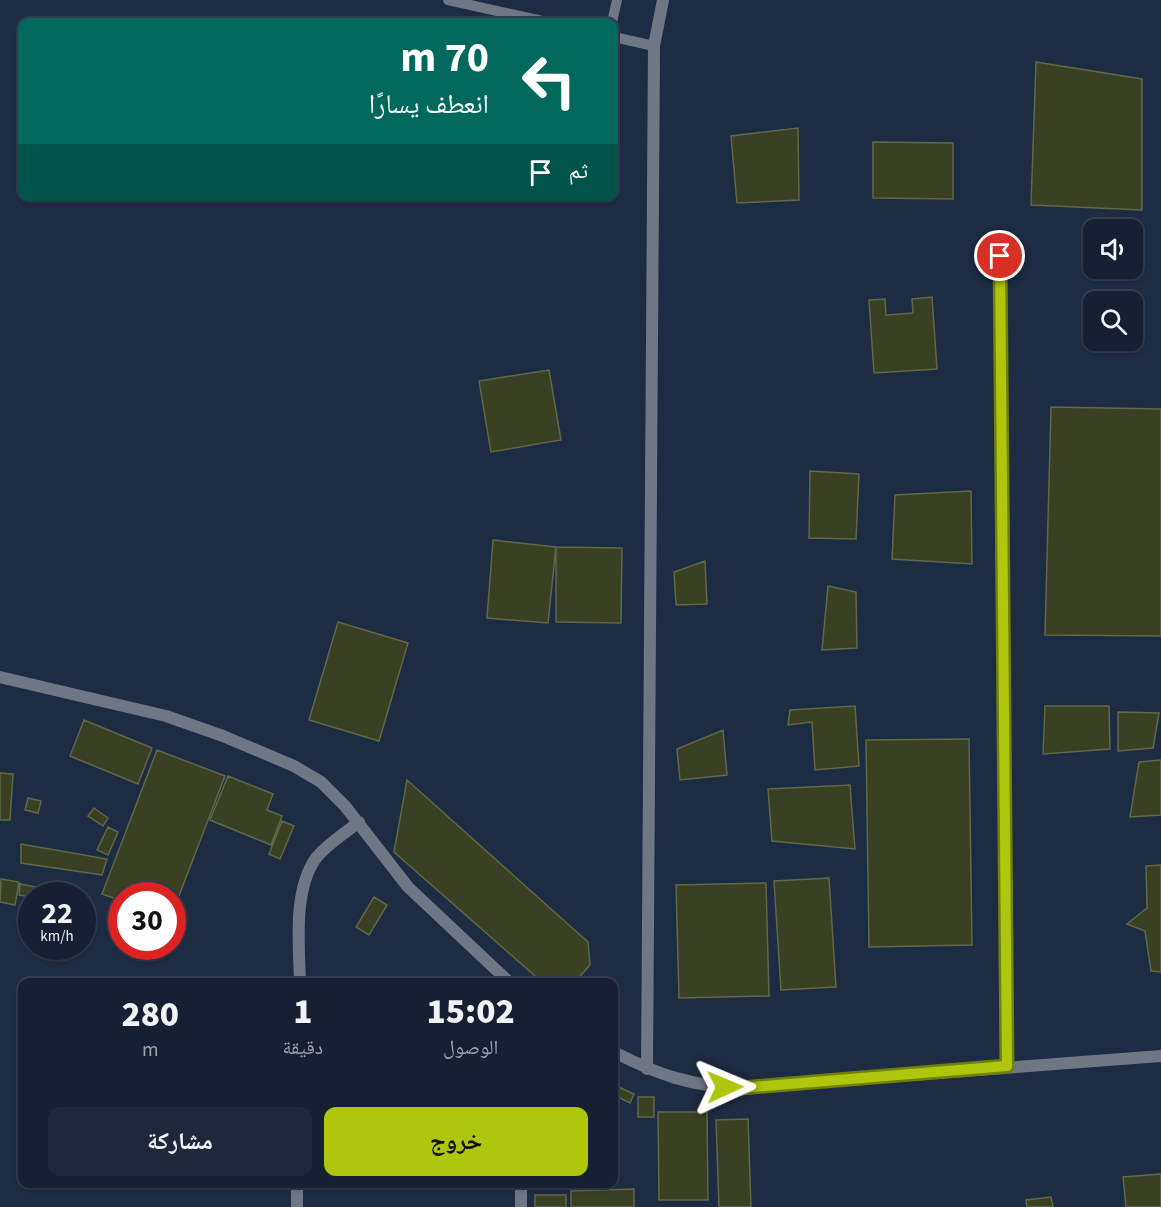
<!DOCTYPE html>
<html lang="ar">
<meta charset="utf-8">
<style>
body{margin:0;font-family:"Source Sans 3","Noto Naskh Arabic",sans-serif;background:#1f283a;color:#f1f3f6;direction:rtl;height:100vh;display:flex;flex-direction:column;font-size:22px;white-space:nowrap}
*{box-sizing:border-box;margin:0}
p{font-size:20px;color:#9ea3ac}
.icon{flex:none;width:33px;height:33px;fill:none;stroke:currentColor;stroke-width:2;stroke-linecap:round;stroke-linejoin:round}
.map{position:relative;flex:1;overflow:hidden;direction:ltr}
.panel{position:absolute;left:18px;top:978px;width:600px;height:210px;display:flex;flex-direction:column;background:#162032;border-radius:12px;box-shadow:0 2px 4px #0004,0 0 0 2px #353e4d;direction:rtl}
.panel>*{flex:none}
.hud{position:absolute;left:18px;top:18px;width:600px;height:183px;border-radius:12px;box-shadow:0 2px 4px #0004,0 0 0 2px #353e4d;direction:rtl;background:#00695c;color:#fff;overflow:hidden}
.controls{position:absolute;left:1083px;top:219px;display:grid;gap:12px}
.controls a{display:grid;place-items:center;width:60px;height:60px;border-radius:12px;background:#162032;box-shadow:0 2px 4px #0004,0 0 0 2px #353e4d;font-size:30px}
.speed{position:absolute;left:18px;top:882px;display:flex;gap:12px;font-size:30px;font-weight:700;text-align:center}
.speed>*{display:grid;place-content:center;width:78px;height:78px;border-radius:50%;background:#162032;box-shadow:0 2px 4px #0004,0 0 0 2px #353e4d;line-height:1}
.speed small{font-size:15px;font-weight:400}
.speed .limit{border:9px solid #d22;background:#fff;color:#111}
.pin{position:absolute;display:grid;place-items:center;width:51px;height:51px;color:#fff;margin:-26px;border:3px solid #fff;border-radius:50%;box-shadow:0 2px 6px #0007}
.me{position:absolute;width:66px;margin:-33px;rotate:89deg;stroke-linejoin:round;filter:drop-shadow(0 0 4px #0008)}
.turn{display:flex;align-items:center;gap:21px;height:126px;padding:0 30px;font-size:27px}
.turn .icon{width:78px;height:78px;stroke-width:2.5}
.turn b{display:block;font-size:42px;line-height:51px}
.then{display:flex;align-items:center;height:57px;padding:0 30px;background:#0003;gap:12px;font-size:22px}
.eta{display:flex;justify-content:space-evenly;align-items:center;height:102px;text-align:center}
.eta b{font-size:36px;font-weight:800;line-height:42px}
.action{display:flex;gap:12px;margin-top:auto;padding:12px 30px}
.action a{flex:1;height:69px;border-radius:12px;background:#aec60c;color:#111;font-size:24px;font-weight:800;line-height:69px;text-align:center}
.action a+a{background:#1f283a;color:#f1f3f6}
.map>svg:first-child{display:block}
.building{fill:#3a4022;stroke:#616849;stroke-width:1.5}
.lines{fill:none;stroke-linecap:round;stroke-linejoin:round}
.service{stroke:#6f7784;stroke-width:10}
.minor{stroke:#6f7784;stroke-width:12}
.route-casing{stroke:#718108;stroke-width:15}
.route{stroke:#aec60c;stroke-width:10}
</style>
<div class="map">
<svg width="1161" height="1207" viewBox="0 0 1161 1207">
<rect width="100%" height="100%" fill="#1d2b43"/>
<!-- building -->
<path class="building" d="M1036,62L1142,79V210L1031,205Z
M798,128L799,200L737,203L731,136Z
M873,142L953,143V199L873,198Z
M932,297L937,369L874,373L869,300L885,299L886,315L913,313L912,299Z
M549,370L561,440L491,452L479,381Z
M1051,407L1161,409V636L1045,635Z
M810,471L859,474L856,539L809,538Z
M971,491L972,564L892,559L895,495Z
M493,540L556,547L548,623L487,618Z
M556,547L622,548L621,623L556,622Z
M705,561L707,604L676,605L674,572Z
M828,586L856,592L857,648L822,650Z
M338,622L408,643L379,741L309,720Z
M855,706L859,766L815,770L812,722L788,725L790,710Z
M1045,706H1109L1110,749L1043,754Z
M1118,712L1159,713L1153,748L1118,751Z
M84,720L152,748L138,784L70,756Z
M723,730L727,775L680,780L677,749Z
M969,739L972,945L869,947L866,740Z
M157,750L225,776L172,914V896H122V901L102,894Z
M1161,760V815L1130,817L1139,762Z
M0,773L13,774L10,820H0Z
M228,776L273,794L267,810L282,816L271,845L210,820Z
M407,780L588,942L590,965L575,982H542L394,852Z
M850,785L855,849L772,841L768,789Z
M28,798L41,801L38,813L25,810Z
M94,808L108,818L103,826L88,816Z
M282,821L294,826L280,859L269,854Z
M108,827L118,832L108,855L97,850Z
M21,844L107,859L102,875L21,863Z
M1161,865V972L1151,971L1145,931L1127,924L1147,908L1146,866Z
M829,878L836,987L781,990L774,881Z
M1,879L19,882L15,905L0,902Z
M766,883L769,996L679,998L676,885Z
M20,884L36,887L35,896H32V897L19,895Z
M374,897L387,905L369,935L356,927Z
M614,1085L634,1094L630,1103L614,1095Z
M638,1097H654V1117H638Z
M658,1112H707L708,1200H659Z
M748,1119L751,1207H719L716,1120Z
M1161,1174V1207H1126L1123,1177Z
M634,1189V1207H571V1191Z
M535,1195H566V1207H535Z
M1051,1197L1053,1207H1027L1026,1200Z"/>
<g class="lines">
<!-- service -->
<path class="service" d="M448,0L547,22
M612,22L617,0
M614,37L654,46"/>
<!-- minor -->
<path class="minor" d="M1000,256L1007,1067
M0,677L166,716L223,736L294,766L321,782L345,806L408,887L509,982
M300,982C299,945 293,890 316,858C327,844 345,833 359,822
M614,1052C659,1075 690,1086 741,1088L1161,1056
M647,1069L654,46L663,0
M297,1207V1184
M521,1207V1184"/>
</g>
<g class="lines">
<defs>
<path id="route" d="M725,1087L741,1088L1007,1066L1000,256"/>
</defs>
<!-- route casing -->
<use href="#route" class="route-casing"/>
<!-- route -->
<use href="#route" class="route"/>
</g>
</svg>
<div class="controls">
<a><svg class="icon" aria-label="sound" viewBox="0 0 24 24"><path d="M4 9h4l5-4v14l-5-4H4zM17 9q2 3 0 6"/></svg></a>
<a><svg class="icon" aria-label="search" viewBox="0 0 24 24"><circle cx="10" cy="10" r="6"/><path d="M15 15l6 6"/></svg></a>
</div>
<div class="speed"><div>22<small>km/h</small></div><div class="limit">30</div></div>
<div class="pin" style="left:1000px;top:256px;background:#d93025"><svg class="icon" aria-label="arrive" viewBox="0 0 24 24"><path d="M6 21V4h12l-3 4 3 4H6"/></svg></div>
<svg class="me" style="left:725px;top:1087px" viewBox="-20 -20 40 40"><path d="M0-17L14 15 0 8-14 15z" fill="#aec60c" stroke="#fff" stroke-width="4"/></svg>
<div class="hud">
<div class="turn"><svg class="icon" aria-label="left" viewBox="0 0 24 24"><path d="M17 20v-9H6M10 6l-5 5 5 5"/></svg><div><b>70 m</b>انعطف يسارًا</div></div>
<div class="then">ثم<svg class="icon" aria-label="arrive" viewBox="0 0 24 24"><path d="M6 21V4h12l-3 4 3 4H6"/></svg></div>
</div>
<section class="panel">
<div class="eta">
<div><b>15:02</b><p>الوصول</p></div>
<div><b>1</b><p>دقيقة</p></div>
<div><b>280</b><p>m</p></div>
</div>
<div class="action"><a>خروج</a><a>مشاركة</a></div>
</section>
</div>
